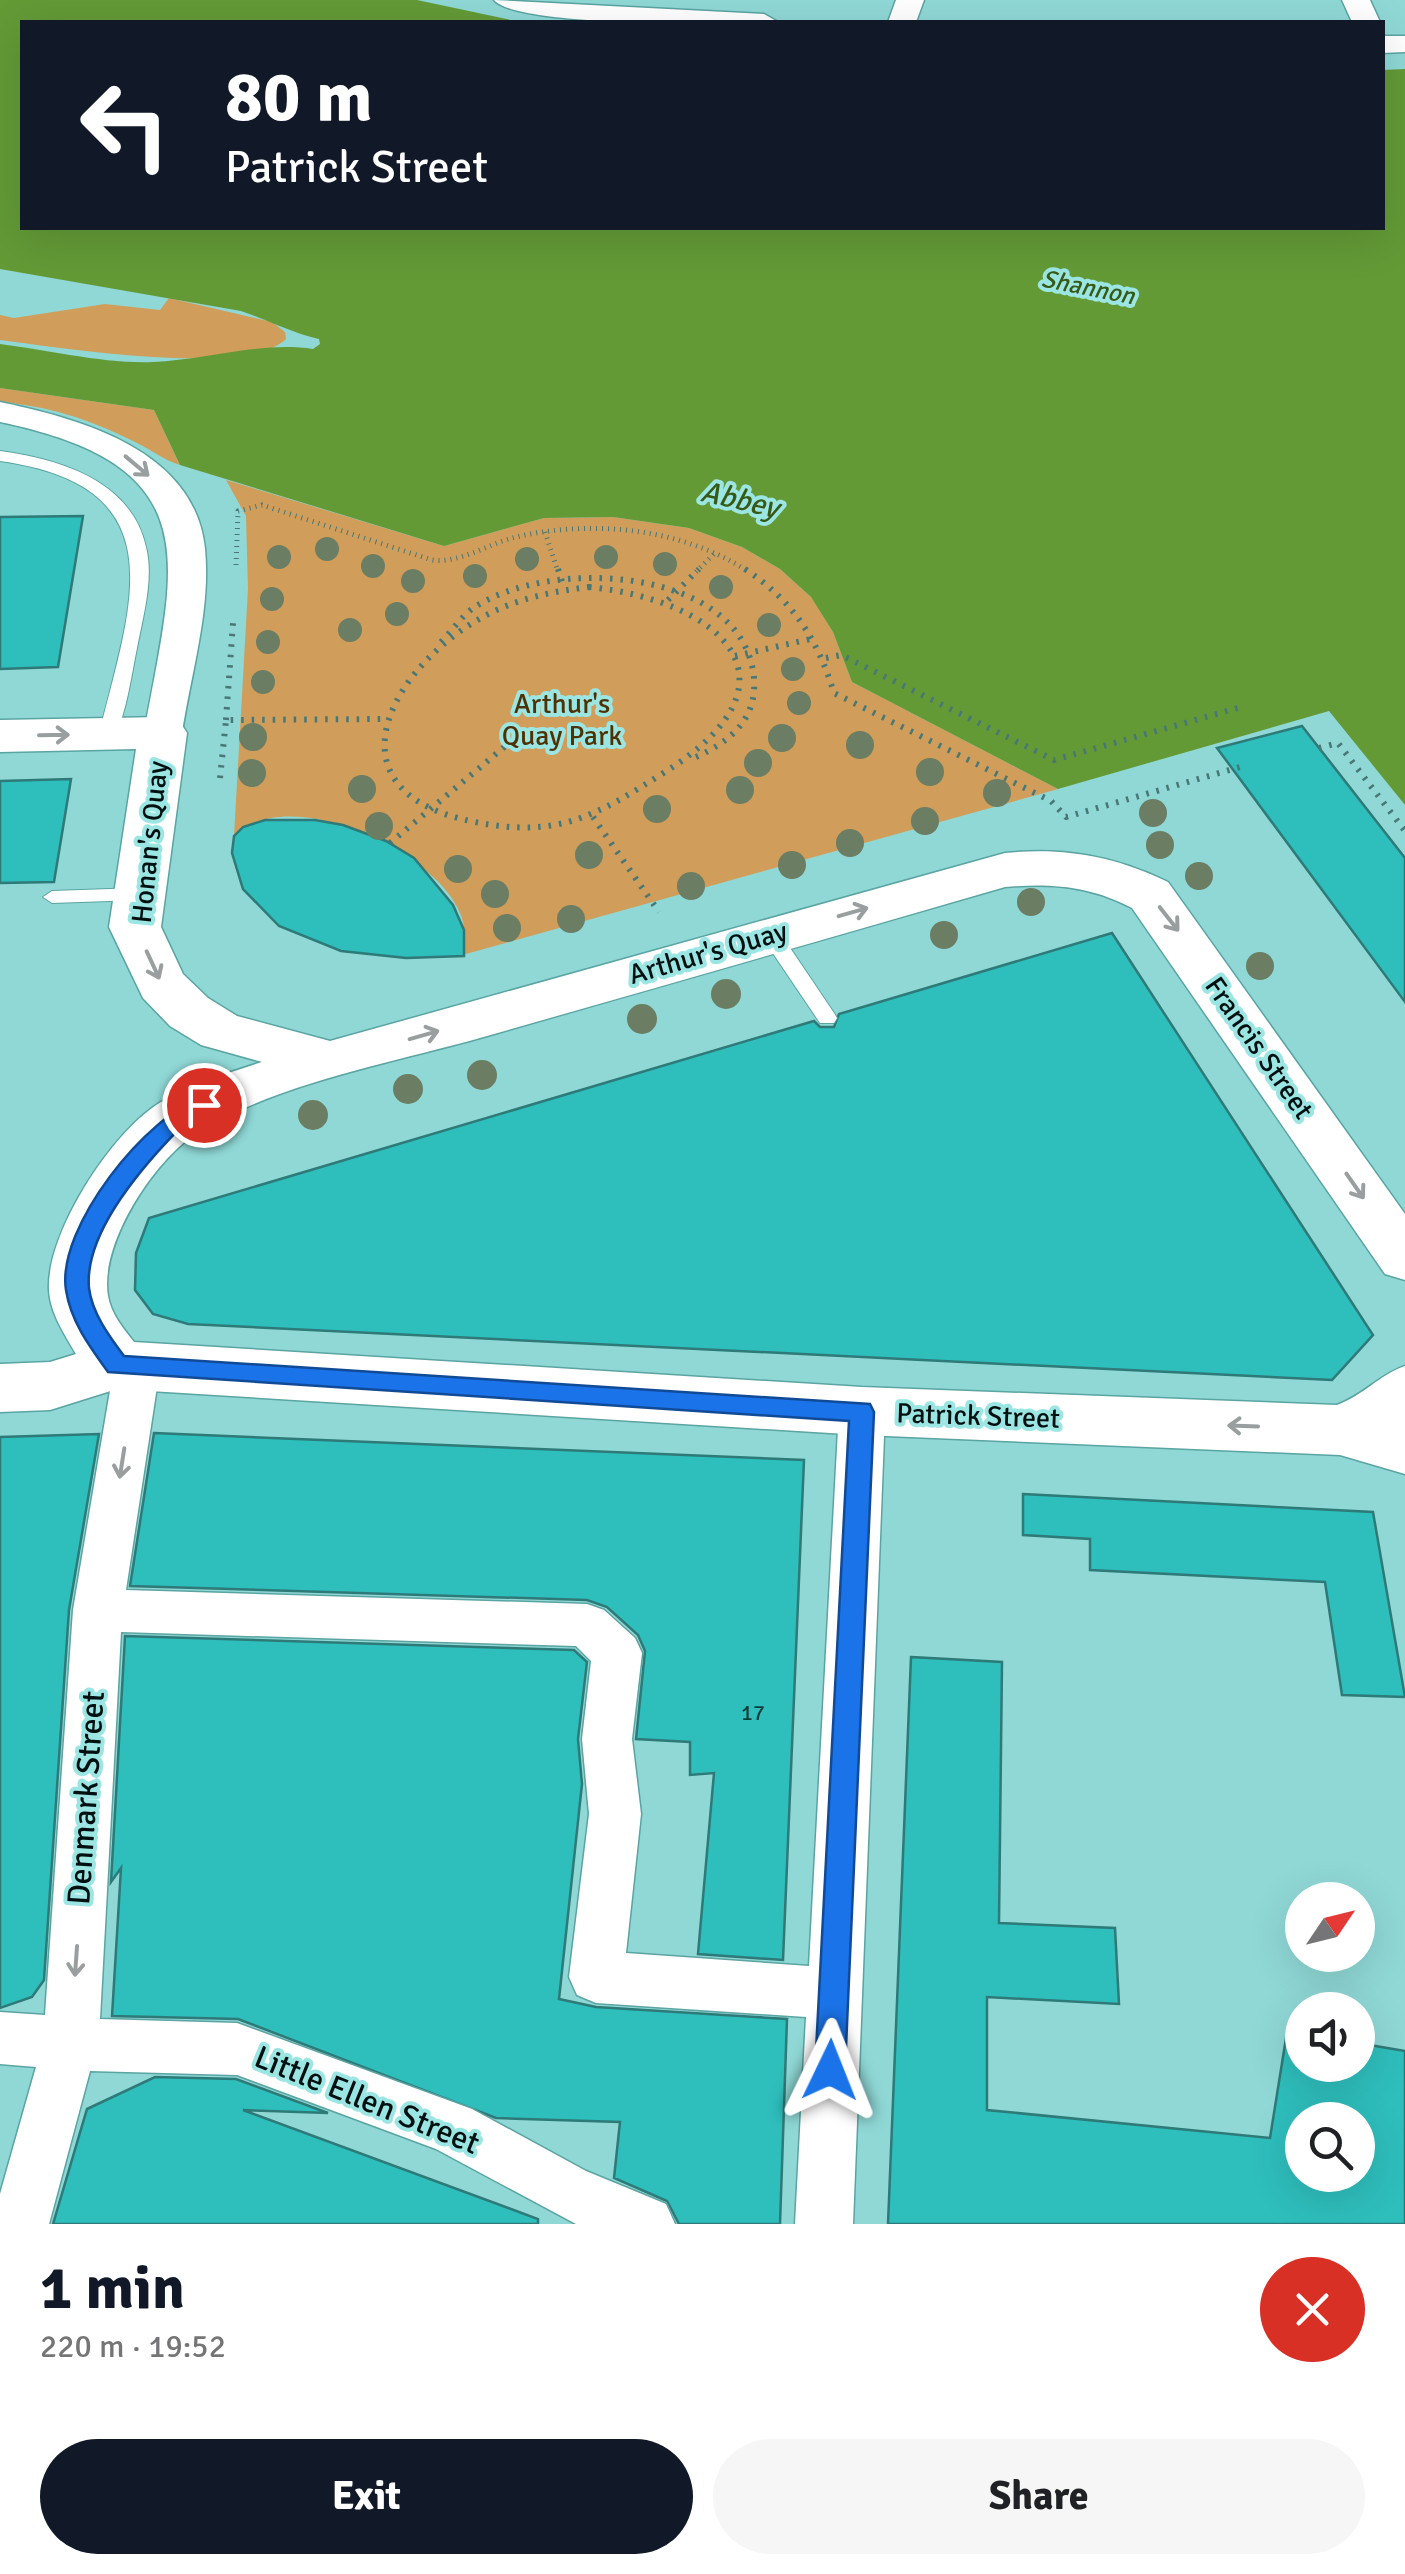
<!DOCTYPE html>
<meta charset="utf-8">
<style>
body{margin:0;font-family:Signika,sans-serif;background:#f6f6f6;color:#202124;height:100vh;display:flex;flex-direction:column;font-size:38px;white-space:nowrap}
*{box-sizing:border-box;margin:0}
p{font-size:32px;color:#757577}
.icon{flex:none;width:55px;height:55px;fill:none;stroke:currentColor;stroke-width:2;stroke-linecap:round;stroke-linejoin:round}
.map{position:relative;height:2224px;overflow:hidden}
.drawer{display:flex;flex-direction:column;background:#fff;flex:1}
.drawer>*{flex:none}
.top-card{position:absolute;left:20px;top:20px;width:1365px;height:210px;border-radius:0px;box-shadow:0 10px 40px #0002;background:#111827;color:#fff;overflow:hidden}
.needle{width:65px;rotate:55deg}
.controls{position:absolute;left:1285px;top:1882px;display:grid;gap:20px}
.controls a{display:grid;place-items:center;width:90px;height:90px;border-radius:50%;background:#fff;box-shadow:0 10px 40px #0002;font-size:50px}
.pin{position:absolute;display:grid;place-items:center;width:85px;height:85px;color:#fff;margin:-42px;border:5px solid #fff;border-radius:50%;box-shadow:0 2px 10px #0007}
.me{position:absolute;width:110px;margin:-55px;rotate:2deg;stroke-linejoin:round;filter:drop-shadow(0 0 8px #0008)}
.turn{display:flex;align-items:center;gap:35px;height:210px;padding:0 40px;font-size:45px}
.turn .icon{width:130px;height:130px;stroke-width:2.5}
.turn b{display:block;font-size:70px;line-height:85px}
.round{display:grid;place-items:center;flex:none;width:105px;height:105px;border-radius:52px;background:#f6f6f6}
.overview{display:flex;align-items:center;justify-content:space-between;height:170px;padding:0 40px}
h1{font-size:60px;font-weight:700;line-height:75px;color:#111827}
.action{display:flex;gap:20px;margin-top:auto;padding:20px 40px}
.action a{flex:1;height:115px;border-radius:60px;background:#111827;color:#fff;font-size:40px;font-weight:700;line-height:115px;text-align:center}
.action a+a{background:#f6f6f6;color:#202124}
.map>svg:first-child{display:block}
.green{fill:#d09e5a}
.water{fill:#639a36}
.building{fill:#2ebebc;stroke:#2e7a78;stroke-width:2.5;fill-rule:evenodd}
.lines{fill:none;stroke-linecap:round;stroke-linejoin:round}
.lane-casing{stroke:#5aa4a2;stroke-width:2}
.street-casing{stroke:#5aa4a2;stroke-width:3}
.secondary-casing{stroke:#5aa4a2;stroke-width:3}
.path-far1{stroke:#497776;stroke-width:5;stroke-dasharray:1 5;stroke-linecap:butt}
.path{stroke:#497776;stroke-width:6;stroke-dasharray:2.5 8;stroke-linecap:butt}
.lane{fill:#fff;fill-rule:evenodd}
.street{fill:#fff;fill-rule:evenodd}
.secondary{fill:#fff;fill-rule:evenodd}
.tree{fill:#6b7d62}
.oneway{stroke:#999f9f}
.route{fill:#1a73e8;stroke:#114b97;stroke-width:2.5}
.labels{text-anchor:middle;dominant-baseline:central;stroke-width:8;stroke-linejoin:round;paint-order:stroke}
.number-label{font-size:22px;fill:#0c3c3b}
.far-water-label{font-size:25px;font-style:italic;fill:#365a16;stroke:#9be6e3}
.park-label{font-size:28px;fill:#4e3204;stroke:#9be6e3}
.street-label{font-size:28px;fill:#001010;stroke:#9be6e3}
.water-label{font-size:30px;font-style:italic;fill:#365a16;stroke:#9be6e3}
.near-street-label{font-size:32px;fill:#001010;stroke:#9be6e3}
</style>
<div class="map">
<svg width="1405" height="2224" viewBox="0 0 1405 2224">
<rect width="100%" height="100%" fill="#8fd8d6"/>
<!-- green -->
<path class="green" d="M169,298L272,322L285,332L286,339C246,378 56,347 0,340V315L14,318L105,304L160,310Z
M0,388L154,410L180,465C161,459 149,448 131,440C88,419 48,406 0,402Z
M226,480L444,546L544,518L613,517L689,528L742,547L780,569L812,598L833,632L852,682L1058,789L455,957C511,890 301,769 234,836L248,589L246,516Z"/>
<!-- water -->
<path class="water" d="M0,0H417L520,22H22V228H1382L1383,70L1405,69V805L1329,711L1058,789L852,682L833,632L811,597L780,569L742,547L689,528L613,517L544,518L444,546L180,465L154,410L0,388V344C49,350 104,364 153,362C206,360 262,341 313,349L320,344L319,339C290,332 268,320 241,311L0,269Z"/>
<!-- building -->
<path class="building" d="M83,516L58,667L0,669V517Z
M1302,726L1405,858V1002L1217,748Z
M71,779L54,882L0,883V781Z
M265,820H315L343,825L386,841L414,858L453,905L464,930V956L406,958L341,951L279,926L243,889L232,853L234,836L243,827Z
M1112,933L1373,1335L1332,1380L188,1324L153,1314L135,1290L136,1253L149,1218L814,1021L820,1027H834L839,1014Z
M154,1433L804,1460L783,1960L698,1954L714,1773L690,1775V1742L636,1739L645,1651L638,1635L607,1607L587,1600L130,1586Z
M99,1434L69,1610L44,1980L32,1997L0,2008V1437Z
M1023,1494L1373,1512L1405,1697L1342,1695L1325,1582L1090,1570V1539L1023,1535Z
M125,1636L574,1650L587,1662L578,1739L582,1784L559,1999L596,2007L787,2019L780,2224H679L667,2201L614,2178L620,2122L496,2118L238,2019L112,2016L121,1868L111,1882Z
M911,1657L1002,1662L999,1923L1115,1928L1119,2004L987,1997V2110L1270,2138L1287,2032L1302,2034V2065H1358V2043L1405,2051V2224H888ZM1302,2120H1358V2175H1302Z
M155,2077L236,2079L328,2113L243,2110L538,2219V2224H53L87,2109Z"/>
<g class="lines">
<defs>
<path id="lane" d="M0,451C59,459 131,480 146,547C154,578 143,617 137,648C131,677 127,711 114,738L108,740L99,734C131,605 180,486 0,461Z
M139,888L148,894L139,900L52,903L43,897L52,891Z
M771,928L778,930L834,1013L837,1018L834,1023H820L764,940L762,935Z"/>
<path id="street" d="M494,0L764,14L778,22C736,25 516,27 494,0Z
M896,0H924L916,22H888Z
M1342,0H1370L1380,22H1352Z
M1382,36H1405V52L1382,53Z
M0,402C81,419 195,450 205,549C211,610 191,673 182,733L176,742L163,745L150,742L144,733C175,562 212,466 0,422Z
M137,1349L153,1354L160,1367L126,1590L587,1604L604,1610L635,1638L642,1653L632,1739L641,1814L626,1953L809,1966L839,1411L846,1398L862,1392L878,1398L885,1411L853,2224H795L806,2017L596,2003L577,1995L569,1977L589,1814L582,1739L591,1661L576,1646L121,1632L100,2019L237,2023L472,2109L586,2171L666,2204L675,2224H576L436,2149L237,2075L90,2071L49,2224H0V2194L36,2067L0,2064V2012L45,2015L73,1610L114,1367L121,1354Z"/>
<path id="secondary" d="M163,717L180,722L187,733L161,927L183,974L208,998L237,1016L330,1041L1005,853C1063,847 1115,856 1168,882L1405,1214V1280L1385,1274L1132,908C1090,886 1052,883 1005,887C830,938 655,988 480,1038C391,1063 279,1083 200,1131C156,1157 99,1243 108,1296C111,1314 123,1328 134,1342L862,1387L1337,1405C1364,1395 1379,1375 1405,1366V1474L1340,1455L862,1435L117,1389L50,1410L0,1412V1364L50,1362L76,1354C65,1335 50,1313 49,1290C46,1233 113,1130 161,1102C192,1084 228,1073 262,1062L201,1045L170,1026L143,998L109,927L136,749L0,752V720Z"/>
</defs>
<!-- lane casing -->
<use href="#lane" class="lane-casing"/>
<!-- street casing -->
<use href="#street" class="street-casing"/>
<!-- secondary casing -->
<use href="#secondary" class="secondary-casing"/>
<!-- path-far1 -->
<path class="path-far1" d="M545,532L558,572
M236,565L238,511L262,505L432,560C457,564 487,545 512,538C589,519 681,527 749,572
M696,572L715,553"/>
<!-- path -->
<path class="path" d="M558,569L564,588
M745,569C793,601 817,638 834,693L1051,801L1066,817L1240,767
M589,587C719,600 811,680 665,772C597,815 559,839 475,822C330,794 382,679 474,622C510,600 548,592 589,587Z
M668,600L699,569
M441,642C451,632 461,617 472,609C547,556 744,566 754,678C757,719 731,741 696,757
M735,656L815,638
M826,658L841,655L1054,760L1245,706
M226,720L233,623
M1319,748L1338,743L1405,831
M220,778L226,720L384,719
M593,817L659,912
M390,843L509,743"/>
<!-- lane -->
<use href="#lane" class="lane"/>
<!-- street -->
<use href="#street" class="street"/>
<!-- secondary -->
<use href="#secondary" class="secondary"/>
</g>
<!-- trees -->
<g class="tree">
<circle cx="327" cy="549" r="12"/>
<circle cx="279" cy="557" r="12"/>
<circle cx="606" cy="557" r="12"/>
<circle cx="527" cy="559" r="12"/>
<circle cx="665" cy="564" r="12"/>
<circle cx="373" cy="566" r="12"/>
<circle cx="475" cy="576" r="12"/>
<circle cx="413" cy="581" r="12"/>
<circle cx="721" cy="587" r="12"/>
<circle cx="272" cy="599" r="12"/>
<circle cx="397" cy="614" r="12"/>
<circle cx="769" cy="625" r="12"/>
<circle cx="350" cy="630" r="12"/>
<circle cx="268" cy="642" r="12"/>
<circle cx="793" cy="669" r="12"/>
<circle cx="263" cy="682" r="12"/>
<circle cx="799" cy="703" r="12"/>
<circle cx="253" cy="737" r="14"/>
<circle cx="782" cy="738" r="14"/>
<circle cx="860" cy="745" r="14"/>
<circle cx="758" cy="763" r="14"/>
<circle cx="930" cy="772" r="14"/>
<circle cx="252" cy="773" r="14"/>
<circle cx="362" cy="789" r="14"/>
<circle cx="740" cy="790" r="14"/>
<circle cx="997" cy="793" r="14"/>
<circle cx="657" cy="809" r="14"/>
<circle cx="1153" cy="813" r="14"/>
<circle cx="925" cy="821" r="14"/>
<circle cx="379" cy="826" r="14"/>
<circle cx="850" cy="843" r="14"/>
<circle cx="1160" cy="845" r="14"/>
<circle cx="589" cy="855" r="14"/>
<circle cx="792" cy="865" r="14"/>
<circle cx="458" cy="869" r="14"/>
<circle cx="1199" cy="876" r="14"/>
<circle cx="691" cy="886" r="14"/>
<circle cx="495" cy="894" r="14"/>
<circle cx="1031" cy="902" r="14"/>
<circle cx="571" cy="919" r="14"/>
<circle cx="507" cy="928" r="14"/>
<circle cx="944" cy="935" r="14"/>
<circle cx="1260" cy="966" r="14"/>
<circle cx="726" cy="994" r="15"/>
<circle cx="642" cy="1019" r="15"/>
<circle cx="482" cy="1075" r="15"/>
<circle cx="408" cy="1089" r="15"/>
<circle cx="313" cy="1115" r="15"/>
</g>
<!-- one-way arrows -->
<defs><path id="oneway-shaft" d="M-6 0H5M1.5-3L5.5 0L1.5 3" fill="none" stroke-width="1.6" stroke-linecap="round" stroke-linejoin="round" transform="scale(2.5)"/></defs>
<g class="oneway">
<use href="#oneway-shaft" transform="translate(137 466) rotate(40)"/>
<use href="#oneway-shaft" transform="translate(54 735) rotate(-1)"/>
<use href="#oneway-shaft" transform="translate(853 912) rotate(-16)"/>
<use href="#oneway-shaft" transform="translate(1169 919) rotate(52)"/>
<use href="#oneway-shaft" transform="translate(153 965) rotate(65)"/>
<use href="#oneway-shaft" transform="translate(424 1035) rotate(-16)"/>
<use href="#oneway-shaft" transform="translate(1355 1186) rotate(55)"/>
<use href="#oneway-shaft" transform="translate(1243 1426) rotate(-178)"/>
<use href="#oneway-shaft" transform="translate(122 1463) rotate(99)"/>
<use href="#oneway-shaft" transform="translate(76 1961) rotate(94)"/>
</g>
<!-- route -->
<path class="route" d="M204,1097L216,1105C207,1118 189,1119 178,1130C143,1166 84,1233 89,1288C92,1313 109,1336 124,1356L870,1404L874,1412L845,2070L841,2080L830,2084L820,2080L815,2070L849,1421L108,1372C90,1347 71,1322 66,1290C56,1228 147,1114 204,1097Z"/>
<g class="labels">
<!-- number labels -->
<g class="number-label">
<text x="753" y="1712">17</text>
</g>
<!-- far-water labels -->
<g class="far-water-label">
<text transform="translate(1088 287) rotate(11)">Shannon</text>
</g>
<!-- park labels -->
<g class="park-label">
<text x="562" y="704">Arthur's<tspan x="562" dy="32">Quay Park</tspan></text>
</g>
<!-- street labels -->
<g class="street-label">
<text transform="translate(150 842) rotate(-84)">Honan's Quay</text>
<text transform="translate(708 953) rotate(-16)">Arthur's Quay</text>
<text transform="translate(1259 1048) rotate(55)">Francis Street</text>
<text transform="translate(978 1416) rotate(2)">Patrick Street</text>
</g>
<!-- water labels -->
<g class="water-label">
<text transform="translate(740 500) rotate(13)">Abbey</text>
</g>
<!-- near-street labels -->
<g class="near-street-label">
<text transform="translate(86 1798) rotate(-86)">Denmark Street</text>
<text transform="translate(367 2100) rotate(22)">Little Ellen Street</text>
</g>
</g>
</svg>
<div class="controls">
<a><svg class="needle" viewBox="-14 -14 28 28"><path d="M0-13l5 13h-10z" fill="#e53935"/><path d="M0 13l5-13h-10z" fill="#757577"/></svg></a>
<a><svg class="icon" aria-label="sound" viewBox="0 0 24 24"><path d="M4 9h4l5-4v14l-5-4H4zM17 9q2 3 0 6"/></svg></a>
<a><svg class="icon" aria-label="search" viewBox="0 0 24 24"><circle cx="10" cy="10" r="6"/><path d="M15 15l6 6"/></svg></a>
</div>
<div class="pin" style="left:204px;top:1105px;background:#d93025"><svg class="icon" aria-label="arrive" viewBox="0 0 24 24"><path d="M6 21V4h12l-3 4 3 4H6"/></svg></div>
<svg class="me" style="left:830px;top:2070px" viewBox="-20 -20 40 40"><path d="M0-17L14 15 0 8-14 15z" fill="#1a73e8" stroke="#fff" stroke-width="4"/></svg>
<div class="top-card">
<div class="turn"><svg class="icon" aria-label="left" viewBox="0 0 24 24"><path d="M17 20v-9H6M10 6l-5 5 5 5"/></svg><div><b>80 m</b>Patrick Street</div></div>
</div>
</div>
<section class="drawer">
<div class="overview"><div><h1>1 min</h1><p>220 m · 19:52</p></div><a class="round" style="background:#d93025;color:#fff"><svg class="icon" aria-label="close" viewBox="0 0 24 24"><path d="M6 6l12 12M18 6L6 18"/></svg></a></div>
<div class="action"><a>Exit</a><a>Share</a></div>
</section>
